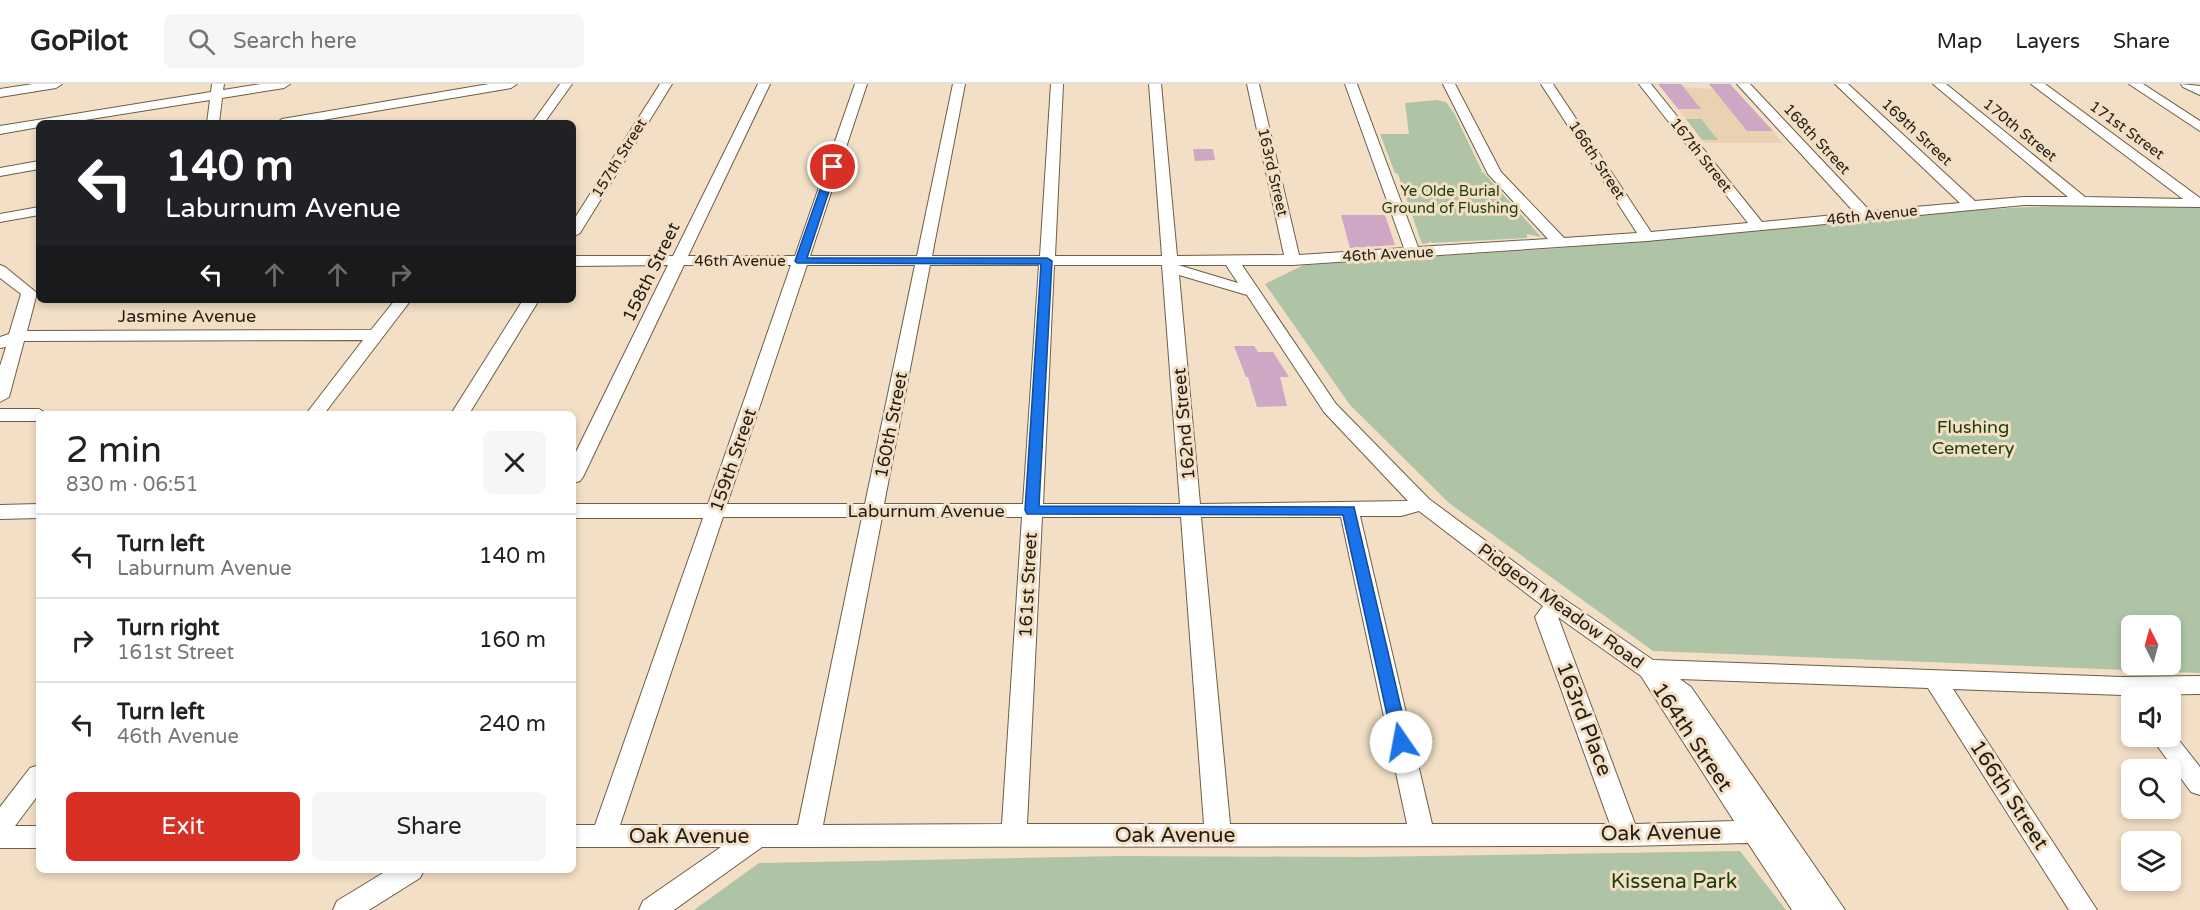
<!DOCTYPE html>
<meta charset="utf-8">
<style>
body{margin:0;font-family:"Varela Round",sans-serif;background:#f6f6f6;color:#222;height:100vh;display:flex;flex-direction:column;font-size:22px;white-space:nowrap}
*{box-sizing:border-box;margin:0}
p{font-size:20px;color:#767676}
.icon{flex:none;width:33px;height:33px;fill:none;stroke:currentColor;stroke-width:2;stroke-linecap:round;stroke-linejoin:round}
.map{position:relative;flex:1;overflow:hidden}
.sheet{position:absolute;left:36px;top:327px;width:540px;height:462px;display:flex;flex-direction:column;background:#fff;border-radius:9px;box-shadow:0 3px 9px #0003}
.sheet>*{flex:none}
.top-card{position:absolute;left:36px;top:36px;width:540px;height:183px;border-radius:9px;box-shadow:0 3px 9px #0003;background:#202124;color:#fff;overflow:hidden}
.needle{width:39px;rotate:354deg}
.controls{position:absolute;left:2121px;top:531px;display:grid;gap:12px}
.controls a{display:grid;place-items:center;width:60px;height:60px;border-radius:9px;background:#fff;box-shadow:0 3px 9px #0003;font-size:30px}
.pin{position:absolute;display:grid;place-items:center;width:51px;height:51px;color:#fff;margin:-26px;border:3px solid #fff;border-radius:50%;box-shadow:0 2px 6px #0007}
.me{position:absolute;width:66px;margin:-33px;rotate:348deg;stroke-linejoin:round;filter:drop-shadow(0 0 4px #0008)}
.turn{display:flex;align-items:center;gap:21px;height:126px;padding:0 30px;font-size:27px}
.turn .icon{width:78px;height:78px;stroke-width:2.5}
.turn b{display:block;font-size:42px;line-height:51px}
.lanes{display:flex;align-items:center;height:57px;padding:0 30px;background:#0003;justify-content:center;gap:30px;direction:ltr}
.lanes .off{opacity:.35}
.round{display:grid;place-items:center;flex:none;width:63px;height:63px;border-radius:9px;background:#f6f6f6}
.overview{display:flex;align-items:center;justify-content:space-between;height:102px;padding:0 30px}
h1{font-size:36px;font-weight:600;line-height:45px}
.action{display:flex;gap:12px;margin-top:auto;padding:12px 30px}
.action a{flex:1;height:69px;border-radius:9px;background:#d93025;color:#fff;font-size:24px;font-weight:600;line-height:69px;text-align:center}
.action a+a{background:#f6f6f6;color:#222}
ul{padding:0;list-style:none}
li{display:flex;align-items:center;gap:18px;height:84px;padding:0 30px;border-top:2px solid #e0e0e0}
li div{flex:1}
li b{display:block;font-size:22px}
li em{font-style:normal}
header{display:flex;align-items:center;gap:36px;box-sizing:border-box;height:84px;padding:0 30px;background:#fff;border-bottom:2px solid #e0e0e0}
header strong{font-size:28px}
nav{display:flex;gap:33px;margin-inline-start:auto;font-size:21px}
.search{width:420px;height:54px;background:#f6f6f6;display:flex;align-items:center;gap:15px;box-sizing:border-box;padding:0 21px;border-radius:9px;color:#767676;font-size:22px}
.map>svg:first-child{display:block}
.built{fill:#e8d2b1}
.green{fill:#afc4a7;fill-rule:evenodd}
.building{fill:#cea7c5}
.lines{fill:none;stroke-linecap:round;stroke-linejoin:round}
.minor-casing{stroke:#6d5e47;stroke-width:2}
.minor{fill:#fff;fill-rule:evenodd}
.route{fill:#1a73e8;stroke:#114b97;stroke-width:1.5}
.labels{text-anchor:middle;dominant-baseline:central;stroke-width:6;stroke-linejoin:round;paint-order:stroke}
.far-street-label{font-size:15px;fill:#231d13;stroke:#f2dfc5}
.far-park-label{font-size:15px;fill:#1b3e06;stroke:#f2dfc5}
.street-label{font-size:18px;fill:#231d13;stroke:#f2dfc5}
.park-label{font-size:18px;fill:#1b3e06;stroke:#f2dfc5}
.near-street-label{font-size:21px;fill:#231d13;stroke:#f2dfc5}
.near-park-label{font-size:21px;fill:#1b3e06;stroke:#f2dfc5}
</style>
<header>
<strong>GoPilot</strong>
<div class="search"><svg class="icon" aria-label="search" viewBox="0 0 24 24"><circle cx="10" cy="10" r="6"/><path d="M15 15l6 6"/></svg>Search here</div>
<nav><a>Map</a><a>Layers</a><a>Share</a></nav>
</header>
<div class="map">
<svg width="2200" height="826" viewBox="0 0 2200 826">
<rect width="100%" height="100%" fill="#f2dfc5"/>
<!-- built -->
<path class="built" d="M1683,3L1713,5L1747,47H1773L1783,59H1705L1678,25H1700Z"/>
<!-- green -->
<path class="green" d="M1436,16L1446,18L1454,29L1482,87L1480,88H1483L1541,153L1527,150V154L1432,159L1429,157V159L1422,160L1398,90L1395,89L1380,50H1409L1405,19Z
M1686,35H1701L1718,56H1702Z
M2086,120L2200,122V589L1653,567L1449,419L1350,321L1265,200L1304,181L1560,164L1974,126ZM2132,542H2170V580H2132Z
M1740,767L1786,826H694L759,779L1120,772L1362,773Z"/>
<!-- building -->
<path class="building" d="M1658,0H1681L1701,25H1678Z
M1709,0H1730L1773,47H1747Z
M1193,65H1213L1215,76L1195,77Z
M1341,131H1385L1395,161L1350,164Z
M1234,262H1254L1258,268H1273L1289,293H1280L1287,322L1257,323L1248,293H1246Z"/>
<g class="lines">
<defs>
<path id="minor" d="M33,0H62L56,4L0,13V5Z
M212,0H224L223,6L261,0H290L284,4L222,14L219,39H207L210,16L66,39H39V43L0,50V42L211,8Z
M489,0H517L511,4L305,39H276L282,35Z
M560,0H572L544,39H532Z
M660,0H672L580,149L573,153V137Z
M758,0H770L688,172H795L855,0H867L810,172H917L953,0H965L932,172H1040L1051,0H1063L1055,172H1162L1149,0H1161L1177,172L1284,171L1247,0H1259L1299,171L1404,164L1345,0H1357L1418,163L1548,155L1488,90L1443,0H1455L1501,88L1564,154L1637,149L1541,0H1553L1651,148L1748,139L1639,0H1651L1762,138L1855,129L1737,0H1750L1870,127L1960,119L1835,0H1848L1975,117L2024,113H2068L1933,0H1946L2085,113L2183,115L2031,0H2045L2200,114V123L2024,121L1647,157L1293,181H1242L1336,320L1429,415L1564,515L1653,576L2122,593L2200,592V610L2122,611L1953,605L2097,826H2069L1928,604L1680,595L1691,603L1845,826H1792L1748,759L1627,762L762,763L674,826H639L643,817L721,763H573V741H595L703,434H573V420H708L791,181H684L583,393L580,397L573,399V374L668,181L573,182V172H673ZM807,181H915L865,420H727ZM930,181H1039L1023,420H884ZM1054,181H1162L1180,420H1043ZM1178,181H1226L1238,199ZM1179,191L1247,211L1324,328L1408,417L1200,420ZM1419,427L1543,522L1535,533L1610,740H1432L1360,432H1401ZM723,433H862L798,741H620ZM882,433H1022L1002,740L823,741ZM1042,433H1181L1204,740H1027ZM1201,433H1341L1407,740H1230ZM1558,533L1641,592L1734,737L1635,740Z
M2129,0H2143L2200,37V47Z
M2181,0L2200,2V11L2183,3Z
M39,77V85L0,92V84Z
M39,123V131L0,138V130Z
M0,181L5,183L37,209L27,247L371,246L395,216H411L324,330H306L363,256L24,257L9,313L0,318V282L6,263L0,264V253L9,250L21,210L0,194Z
M523,216H539L469,330H451Z
M0,325H39L47,330H39V337H0Z
M39,420V434L0,435V421Z
M2170,645L2200,683V711L2191,708L2150,652H2170Z
M39,681V710L15,742H39V764H0V723L30,684Z
M388,786H424L420,794L369,826H333L337,817Z"/>
</defs>
<!-- minor casing -->
<use href="#minor" class="minor-casing"/>
<!-- minor -->
<use href="#minor" class="minor"/>
</g>
<!-- route -->
<path class="route" d="M833,80L837,83L807,174H1047L1052,177L1039,422L1354,423L1409,658L1407,663H1395L1393,658L1343,431L1027,430L1025,426L1041,180L797,179L795,177L828,83Z"/>
<g class="labels">
<!-- far-street labels -->
<g class="far-street-label">
<text transform="translate(2020 46) rotate(39)">170th Street</text>
<text transform="translate(2127 46) rotate(36)">171st Street</text>
<text transform="translate(1917 48) rotate(43)">169th Street</text>
<text transform="translate(1817 55) rotate(47)">168th Street</text>
<text transform="translate(1701 71) rotate(52)">167th Street</text>
<text transform="translate(619 74) rotate(-58)">157th Street</text>
<text transform="translate(1597 76) rotate(57)">166th Street</text>
<text transform="translate(1273 88) rotate(77)">163rd Street</text>
<text transform="translate(1872 131) rotate(-6)">46th Avenue</text>
<text transform="translate(1388 170) rotate(-3)">46th Avenue</text>
<text x="740" y="177">46th Avenue</text>
</g>
<!-- far-park labels -->
<g class="far-park-label">
<text x="1450" y="107">Ye Olde Burial<tspan x="1450" dy="17">Ground of Flushing</tspan></text>
</g>
<!-- street labels -->
<g class="street-label">
<text transform="translate(651 188) rotate(-64)">158th Street</text>
<text x="187" y="232">Jasmine Avenue</text>
<text transform="translate(1184 340) rotate(-95)">162nd Street</text>
<text transform="translate(891 341) rotate(-79)">160th Street</text>
<text transform="translate(733 376) rotate(-71)">159th Street</text>
<text x="926" y="427">Laburnum Avenue</text>
<text transform="translate(1028 501) rotate(-87)">161st Street</text>
<text transform="translate(1561 522) rotate(36)">Pidgeon Meadow Road</text>
</g>
<!-- park labels -->
<g class="park-label">
<text x="1973" y="343">Flushing<tspan x="1973" dy="21">Cemetery</tspan></text>
</g>
<!-- near-street labels -->
<g class="near-street-label">
<text transform="translate(1584 635) rotate(69)">163rd Place</text>
<text transform="translate(1692 653) rotate(56)">164th Street</text>
<text transform="translate(2009 711) rotate(57)">166th Street</text>
<text transform="translate(1661 749) rotate(-1)">Oak Avenue</text>
<text x="1175" y="751">Oak Avenue</text>
<text x="689" y="752">Oak Avenue</text>
</g>
<!-- near-park labels -->
<g class="near-park-label">
<text x="1674" y="797">Kissena Park</text>
</g>
</g>
</svg>
<div class="controls">
<a><svg class="needle" viewBox="-14 -14 28 28"><path d="M0-13l5 13h-10z" fill="#e53935"/><path d="M0 13l5-13h-10z" fill="#767676"/></svg></a>
<a><svg class="icon" aria-label="sound" viewBox="0 0 24 24"><path d="M4 9h4l5-4v14l-5-4H4zM17 9q2 3 0 6"/></svg></a>
<a><svg class="icon" aria-label="search" viewBox="0 0 24 24"><circle cx="10" cy="10" r="6"/><path d="M15 15l6 6"/></svg></a>
<a><svg class="icon" aria-label="layers" viewBox="0 0 24 24"><path d="M12 4l9 5-9 5-9-5zM3 14l9 5 9-5"/></svg></a>
</div>
<div class="pin" style="left:833px;top:83px;background:#d93025"><svg class="icon" aria-label="arrive" viewBox="0 0 24 24"><path d="M6 21V4h12l-3 4 3 4H6"/></svg></div>
<svg class="me" style="left:1401px;top:658px" viewBox="-20 -20 40 40"><circle r="19" fill="#fff"/><path d="M0-13L10 11 0 6-10 11z" fill="#1a73e8"/></svg>
<div class="top-card">
<div class="turn"><svg class="icon" aria-label="left" viewBox="0 0 24 24"><path d="M17 20v-9H6M10 6l-5 5 5 5"/></svg><div><b>140 m</b>Laburnum Avenue</div></div>
<div class="lanes"><svg class="icon" aria-label="left" viewBox="0 0 24 24"><path d="M17 20v-9H6M10 6l-5 5 5 5"/></svg><svg class="icon off" aria-label="ahead" viewBox="0 0 24 24"><path d="M12 20V5M6 11l6-6 6 6"/></svg><svg class="icon off" aria-label="ahead" viewBox="0 0 24 24"><path d="M12 20V5M6 11l6-6 6 6"/></svg><svg class="icon off" aria-label="right" viewBox="0 0 24 24"><path d="M7 20v-9h11M14 6l5 5-5 5"/></svg></div>
</div>
<section class="sheet">
<div class="overview"><div><h1>2 min</h1><p>830 m · 06:51</p></div><a class="round"><svg class="icon" aria-label="close" viewBox="0 0 24 24"><path d="M6 6l12 12M18 6L6 18"/></svg></a></div>
<ul>
<li><svg class="icon" aria-label="left" viewBox="0 0 24 24"><path d="M17 20v-9H6M10 6l-5 5 5 5"/></svg><div><b>Turn left</b><p>Laburnum Avenue</p></div><em>140 m</em></li>
<li><svg class="icon" aria-label="right" viewBox="0 0 24 24"><path d="M7 20v-9h11M14 6l5 5-5 5"/></svg><div><b>Turn right</b><p>161st Street</p></div><em>160 m</em></li>
<li><svg class="icon" aria-label="left" viewBox="0 0 24 24"><path d="M17 20v-9H6M10 6l-5 5 5 5"/></svg><div><b>Turn left</b><p>46th Avenue</p></div><em>240 m</em></li>
</ul>
<div class="action"><a>Exit</a><a>Share</a></div>
</section>
</div>
